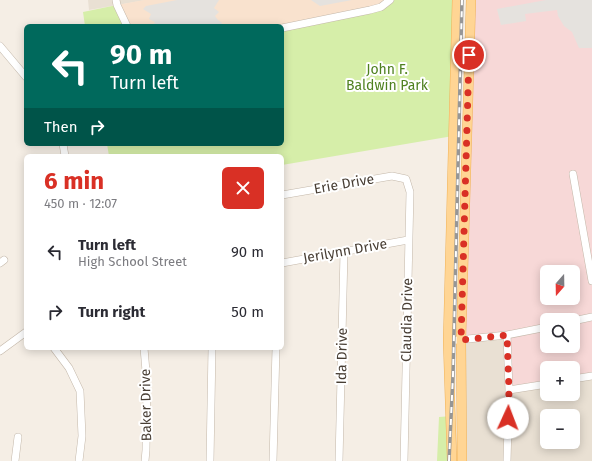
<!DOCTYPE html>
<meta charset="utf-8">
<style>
body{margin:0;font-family:"Fira Sans",sans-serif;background:#f7f7f7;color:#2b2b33;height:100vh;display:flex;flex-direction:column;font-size:15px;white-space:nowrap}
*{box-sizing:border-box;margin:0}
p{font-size:13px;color:#7c7c81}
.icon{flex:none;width:22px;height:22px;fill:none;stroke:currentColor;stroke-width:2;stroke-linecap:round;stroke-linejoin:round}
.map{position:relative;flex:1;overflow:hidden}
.side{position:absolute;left:24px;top:154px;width:260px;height:196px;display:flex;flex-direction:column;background:#fff;border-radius:6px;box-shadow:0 2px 10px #0003}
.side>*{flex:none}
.guide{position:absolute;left:24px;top:24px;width:260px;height:122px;border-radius:6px;box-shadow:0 2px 10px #0003;background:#00695c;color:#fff;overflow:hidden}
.needle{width:26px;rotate:200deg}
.fabs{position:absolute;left:540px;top:265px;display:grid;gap:8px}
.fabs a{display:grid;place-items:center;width:40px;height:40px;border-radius:6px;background:#fff;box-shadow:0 2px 10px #0003;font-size:20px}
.pin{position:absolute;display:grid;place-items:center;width:34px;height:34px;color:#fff;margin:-17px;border:2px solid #fff;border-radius:50%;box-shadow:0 1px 4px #0007}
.me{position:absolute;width:44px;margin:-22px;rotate:2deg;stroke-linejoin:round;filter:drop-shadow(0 0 3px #0008)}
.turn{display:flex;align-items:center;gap:14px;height:84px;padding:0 20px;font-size:18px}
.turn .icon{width:52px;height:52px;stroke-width:2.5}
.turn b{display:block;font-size:28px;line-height:34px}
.then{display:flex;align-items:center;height:38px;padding:0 20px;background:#0003;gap:8px;font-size:15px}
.round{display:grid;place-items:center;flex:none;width:42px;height:42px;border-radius:6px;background:#f7f7f7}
.headline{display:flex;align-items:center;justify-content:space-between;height:68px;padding:0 20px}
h1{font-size:24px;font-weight:700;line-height:30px;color:#d93025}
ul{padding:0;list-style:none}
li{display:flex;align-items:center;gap:12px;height:60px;padding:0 20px}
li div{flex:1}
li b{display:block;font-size:15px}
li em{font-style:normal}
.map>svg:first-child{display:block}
.residential{fill:#e9e0d3;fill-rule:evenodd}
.commercial{fill:#f9e2ce}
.medical{fill:#f7d8d7;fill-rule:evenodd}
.green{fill:#d6eea9}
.parking{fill:#e5e2de}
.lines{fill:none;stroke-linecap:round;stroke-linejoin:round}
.minor-casing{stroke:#c4b8aa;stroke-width:8}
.major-casing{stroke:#f1b257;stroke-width:10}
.minor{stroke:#fff;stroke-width:7}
.major{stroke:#ffd594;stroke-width:9}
.rail-casing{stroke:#969696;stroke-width:3.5}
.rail{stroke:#fff;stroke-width:2;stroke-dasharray:6;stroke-linecap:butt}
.route{stroke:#d93025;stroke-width:7;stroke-dasharray:0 12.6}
.labels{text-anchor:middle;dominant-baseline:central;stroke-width:4;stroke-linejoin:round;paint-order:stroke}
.park-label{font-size:14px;fill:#4f8120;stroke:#fff}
.street-label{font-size:14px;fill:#483e34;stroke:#fff}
</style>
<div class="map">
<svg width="592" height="461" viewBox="0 0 592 461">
<rect width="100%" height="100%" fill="#f5eee5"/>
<!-- residential -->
<path class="residential" d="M88,0H146L89,10Z
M507,335L547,384V394H573V379L592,376V461H462L461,340ZM547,416H573V442H547Z"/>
<!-- commercial -->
<path class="commercial" d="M144,0H390L381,7L282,26H127L117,5Z"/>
<!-- medical -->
<path class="medical" d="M471,0H592V376L573,379V368H547V384L509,390L507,335L461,340ZM547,272H573V298H547ZM547,320H573V346H547Z"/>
<!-- green -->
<path class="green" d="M390,0H457L453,136L282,165V156H109L107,144H282V28L370,10Z
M117,5L127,26H85L83,12Z
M452,416L449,461H437L439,417Z"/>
<!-- parking -->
<path class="parking" d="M177,0H219L214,8L219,12L215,16L217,19L222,23L221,25L213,26H153L155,22L149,19L151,14L143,9L146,6Z
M311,0H352L320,6Z
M546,0H592V48H579L572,32L564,26L558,16L557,10L525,14L526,21L501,25L497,9Z"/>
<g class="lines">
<defs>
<path id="minor" d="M116,0L117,5L127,26
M282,28L370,10L381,7L390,0
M0,46L26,77
M63,144L65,156
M573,174L592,281
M282,195L392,176L406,179L410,192L404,461
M0,263L4,260
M282,263L408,240
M573,321L592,317
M448,341L507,335L547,327
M54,348L69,368L80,391L82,436L79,461
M144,348L147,383L146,450L145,461
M0,351L26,332
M573,379L592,376
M509,390L547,384
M15,461L18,437
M210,461L212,348
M273,461L276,348
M339,461L344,252
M507,461L509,390L507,335"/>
<path id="major" d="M452,461L448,341L457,0
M462,461L461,340L471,0"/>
</defs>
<!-- minor casing -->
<use href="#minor" class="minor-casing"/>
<!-- major casing -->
<use href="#major" class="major-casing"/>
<!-- minor -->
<use href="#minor" class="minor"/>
<!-- major -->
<use href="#major" class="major"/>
<defs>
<path id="rail" d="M449,461L453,375L462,0"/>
</defs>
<!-- rail casing -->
<use href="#rail" class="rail-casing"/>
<!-- rail -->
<use href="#rail" class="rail"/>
</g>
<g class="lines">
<!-- route -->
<path class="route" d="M469,55L461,340L507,335L509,390L508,418"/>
</g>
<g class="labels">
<!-- park labels -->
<g class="park-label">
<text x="387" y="69">John F.<tspan x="387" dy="16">Baldwin Park</tspan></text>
</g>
<!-- street labels -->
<g class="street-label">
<text transform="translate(344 184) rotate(-10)">Erie Drive</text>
<text transform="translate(345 251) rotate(-10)">Jerilynn Drive</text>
<text transform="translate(407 320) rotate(-89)">Claudia Drive</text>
<text transform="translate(342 356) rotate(-89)">Ida Drive</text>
<text transform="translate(146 405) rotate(-91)">Baker Drive</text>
</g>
</g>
</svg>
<div class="fabs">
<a><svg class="needle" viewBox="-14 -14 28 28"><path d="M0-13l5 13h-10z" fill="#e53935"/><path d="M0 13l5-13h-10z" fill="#7c7c81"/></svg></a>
<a><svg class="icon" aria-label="search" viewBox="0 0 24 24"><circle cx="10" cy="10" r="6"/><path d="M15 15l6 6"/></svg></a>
<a>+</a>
<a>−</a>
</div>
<div class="pin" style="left:469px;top:55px;background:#d93025"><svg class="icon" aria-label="arrive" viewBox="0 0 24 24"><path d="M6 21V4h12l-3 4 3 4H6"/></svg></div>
<svg class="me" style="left:508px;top:418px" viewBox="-20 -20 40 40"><circle r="19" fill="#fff"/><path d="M0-13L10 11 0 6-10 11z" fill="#d93025"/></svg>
<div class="guide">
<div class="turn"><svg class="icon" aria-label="left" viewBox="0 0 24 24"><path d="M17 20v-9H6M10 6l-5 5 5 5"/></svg><div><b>90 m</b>Turn left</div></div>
<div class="then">Then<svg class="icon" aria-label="right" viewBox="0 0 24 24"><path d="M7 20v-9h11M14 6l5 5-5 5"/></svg></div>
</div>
<section class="side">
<div class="headline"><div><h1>6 min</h1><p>450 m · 12:07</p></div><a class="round" style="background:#d93025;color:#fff"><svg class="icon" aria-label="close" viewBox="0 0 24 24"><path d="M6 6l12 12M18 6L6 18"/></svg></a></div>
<ul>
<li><svg class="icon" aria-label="left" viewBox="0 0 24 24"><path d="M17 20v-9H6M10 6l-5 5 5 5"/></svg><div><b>Turn left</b><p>High School Street</p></div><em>90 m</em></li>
<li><svg class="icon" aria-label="right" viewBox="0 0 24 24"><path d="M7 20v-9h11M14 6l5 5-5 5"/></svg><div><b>Turn right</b></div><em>50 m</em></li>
</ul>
</section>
</div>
